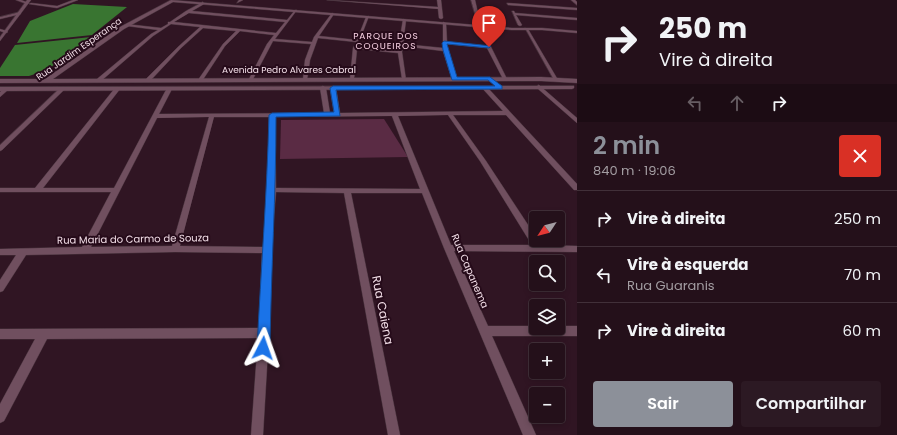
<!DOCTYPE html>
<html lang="pt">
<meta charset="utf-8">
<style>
body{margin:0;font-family:Poppins,sans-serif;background:#2c1923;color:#f1f3f6;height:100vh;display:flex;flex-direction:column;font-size:15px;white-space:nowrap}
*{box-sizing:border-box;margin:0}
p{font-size:13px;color:#a39da2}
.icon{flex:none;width:22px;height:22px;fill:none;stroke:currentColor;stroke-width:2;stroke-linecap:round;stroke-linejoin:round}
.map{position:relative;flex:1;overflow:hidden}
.side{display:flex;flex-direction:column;background:#24101a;width:320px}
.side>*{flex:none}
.banner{background:#24101a;color:#f1f3f6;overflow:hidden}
.needle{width:26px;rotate:234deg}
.controls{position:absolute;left:529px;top:211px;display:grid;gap:8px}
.controls a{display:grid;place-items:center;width:36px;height:36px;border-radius:4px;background:#24101a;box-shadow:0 2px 6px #0003,0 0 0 1px #413039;font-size:20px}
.pin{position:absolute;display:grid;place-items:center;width:34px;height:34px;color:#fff;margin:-41px -17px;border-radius:50% 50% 50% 0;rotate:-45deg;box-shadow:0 0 4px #0007}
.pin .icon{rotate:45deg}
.me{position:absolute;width:44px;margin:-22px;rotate:4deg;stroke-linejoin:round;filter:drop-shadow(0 0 3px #0008)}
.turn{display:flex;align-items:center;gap:14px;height:84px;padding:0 16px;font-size:18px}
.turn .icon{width:52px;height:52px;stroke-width:2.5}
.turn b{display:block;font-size:28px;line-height:34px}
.lanes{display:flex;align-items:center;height:38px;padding:0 16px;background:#0003;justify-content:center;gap:20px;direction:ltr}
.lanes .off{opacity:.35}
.round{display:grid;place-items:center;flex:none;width:42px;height:42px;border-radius:4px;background:#2c1923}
.head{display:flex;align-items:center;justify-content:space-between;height:68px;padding:0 16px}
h1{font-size:24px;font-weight:600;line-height:30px;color:#8c9099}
.primary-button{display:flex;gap:8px;margin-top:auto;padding:8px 16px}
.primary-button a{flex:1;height:46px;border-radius:4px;background:#8c9099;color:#fff;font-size:16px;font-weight:600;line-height:46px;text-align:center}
.primary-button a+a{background:#2c1923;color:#f1f3f6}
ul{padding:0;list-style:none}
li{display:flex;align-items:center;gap:12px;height:56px;padding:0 16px;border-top:1px solid #413039}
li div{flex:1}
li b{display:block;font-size:15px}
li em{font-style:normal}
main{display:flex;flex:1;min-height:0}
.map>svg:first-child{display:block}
.green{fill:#5a2b44}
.water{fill:#397531}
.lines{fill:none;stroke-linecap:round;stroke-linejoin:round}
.minor-casing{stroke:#48333d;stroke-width:1}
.tertiary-casing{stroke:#48333d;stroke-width:1}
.minor{fill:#704f5f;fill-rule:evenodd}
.tertiary{fill:#704f5f;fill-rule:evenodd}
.route{fill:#1a73e8;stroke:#114b97}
.labels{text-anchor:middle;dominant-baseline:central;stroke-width:4;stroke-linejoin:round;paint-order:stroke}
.far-neighbourhood-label{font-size:9px;letter-spacing:1px;fill:#fad3e5;stroke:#260b1a}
.far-street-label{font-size:9px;fill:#f4e0e9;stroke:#260b1a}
.street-label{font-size:10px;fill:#f4e0e9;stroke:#260b1a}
.near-street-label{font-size:12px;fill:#f4e0e9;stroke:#260b1a}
</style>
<main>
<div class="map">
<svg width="577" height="435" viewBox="0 0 577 435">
<rect width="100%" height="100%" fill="#301523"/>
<!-- green -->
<path class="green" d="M384,119L408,157L280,159L281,120Z"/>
<!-- water -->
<path class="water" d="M73,4L127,7L92,35L17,43L30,21Z
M91,37L47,70L29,76H0V68L15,45Z"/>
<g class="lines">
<defs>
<path id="minor" d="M16,0H21L29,3L27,4Z
M73,0H78L57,8L29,4L31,3L57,6Z
M239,0H243L237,3Z
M327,0L438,7L437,0H441L443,18L441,19L439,18L438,9Z
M471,0H475L480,22L477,21Z
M571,0H575L577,2V5Z
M203,2L204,4L192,11L287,20L295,10H297L275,39L312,42L314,37L332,13L334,14L319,36L357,40L366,17L369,16L357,47L398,51L403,19L406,20L403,44L443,48V22L446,23L447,42L487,46L481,26L484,25L491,47L507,79L505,80L503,79L487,48L447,44V50L456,80L452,79L443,51L403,46L402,52L406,80L402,79L398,53L357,49L354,79L352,80L350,79L353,48L356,42L318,38L310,60L307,80L303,79L305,60L311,44L273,41L253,79L251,80L249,79L267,44L274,35L240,31L225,46L202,81H200L198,80L223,44L236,31L203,28L181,48L150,81H146V79L179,46L200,27L171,24L153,36L101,81H97V79L151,34L158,30L127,26L126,24L161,28L168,24V22H170L186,11ZM189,13L285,22L276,33L174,22Z
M507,3L577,8V10L508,5Z
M512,11H514L515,13L577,18V20L516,15L522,25L520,26L518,25Z
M20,12L21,14L0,19V17Z
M525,28L528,29L558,80V81L554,80Z
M0,29L7,31L8,32L6,33L0,31Z
M539,85L577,118V123L537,88V86Z
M323,86L326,88L330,113H334L330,88L333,86L336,88L340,113L503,111L482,88L487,87L577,184V190H574L506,115H453L486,161L536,237V240H538L541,245L577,246V252L454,251L488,326H536V328H558V326H577V336H492L536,435H523L444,248L422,193H351L400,435H388L344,193L276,192L271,250L269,333L263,435H251L258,338L47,339L4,421L0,423V404L35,339H0V329L259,328L262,253L175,252L26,255L3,291L0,292V280L16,255H0V249L82,247L111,192H0V188H35L115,88L120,89L43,188H114L167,88L172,89L159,114L324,113L320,88ZM448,115L480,161L532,245H451L398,116ZM392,116L420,189L276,188L275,117ZM209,117L172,246L91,247L157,118ZM214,117H269L268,190L263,247L180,246Z
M4,88L9,89L0,97V92Z
M60,88L65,89L2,150L0,151V145Z"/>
<path id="tertiary" d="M27,0H31L0,41V37Z
M171,0L512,28H542L577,31V33L542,30H512L173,2L124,29L53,79L541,77L577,79V83L541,81L0,83V79H45L120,27Z
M574,86V88L572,89L0,91V87Z"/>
</defs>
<!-- minor casing -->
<use href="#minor" class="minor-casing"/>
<!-- tertiary casing -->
<use href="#tertiary" class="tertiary-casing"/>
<!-- minor -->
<use href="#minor" class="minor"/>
<!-- tertiary -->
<use href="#tertiary" class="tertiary"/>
</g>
<!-- route -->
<path class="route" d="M444,41L491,46L489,48L447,44L457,77H490L502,86V89L336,90L340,116L276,117C276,194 271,271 270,348L268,352L263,354L259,352L257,348C261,270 267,193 269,115L272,113L334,112L330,88L333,86H495L488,80H452L443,50L442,43Z"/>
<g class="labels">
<!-- far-neighbourhood labels -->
<g class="far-neighbourhood-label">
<text x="386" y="36">PARQUE DOS<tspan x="386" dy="10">COQUEIROS</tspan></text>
</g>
<!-- far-street labels -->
<g class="far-street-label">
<text transform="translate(79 49) rotate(-35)">Rua Jardim Esperança</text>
<text x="289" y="70">Avenida Pedro Alvares Cabral</text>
</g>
<!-- street labels -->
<g class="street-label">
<text transform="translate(133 239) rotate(-1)">Rua Maria do Carmo de Souza</text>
<text transform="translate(470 271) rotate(67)">Rua Capanema</text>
</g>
<!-- near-street labels -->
<g class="near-street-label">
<text transform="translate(383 310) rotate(79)">Rua Caiena</text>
</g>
</g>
</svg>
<div class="controls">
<a><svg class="needle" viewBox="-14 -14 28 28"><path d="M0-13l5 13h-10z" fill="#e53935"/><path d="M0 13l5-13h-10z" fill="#a39da2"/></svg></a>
<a><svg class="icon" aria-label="search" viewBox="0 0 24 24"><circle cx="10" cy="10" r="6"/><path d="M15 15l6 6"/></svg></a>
<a><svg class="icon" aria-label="layers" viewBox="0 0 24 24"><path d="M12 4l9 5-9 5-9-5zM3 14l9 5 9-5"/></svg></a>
<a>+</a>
<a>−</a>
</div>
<div class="pin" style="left:489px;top:47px;background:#d93025"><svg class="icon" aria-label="arrive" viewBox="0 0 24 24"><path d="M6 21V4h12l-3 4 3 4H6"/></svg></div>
<svg class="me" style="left:263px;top:348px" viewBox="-20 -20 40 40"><path d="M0-17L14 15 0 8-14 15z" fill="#1a73e8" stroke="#fff" stroke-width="4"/></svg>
</div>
<section class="side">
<div class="banner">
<div class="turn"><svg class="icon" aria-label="right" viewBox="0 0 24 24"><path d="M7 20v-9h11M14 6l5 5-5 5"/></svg><div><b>250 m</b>Vire à direita</div></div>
<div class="lanes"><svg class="icon off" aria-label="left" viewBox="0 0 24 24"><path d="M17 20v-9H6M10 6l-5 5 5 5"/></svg><svg class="icon off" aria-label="ahead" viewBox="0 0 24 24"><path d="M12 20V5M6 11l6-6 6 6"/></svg><svg class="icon" aria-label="right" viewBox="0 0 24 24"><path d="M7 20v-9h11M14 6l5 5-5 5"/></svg></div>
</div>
<div class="head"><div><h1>2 min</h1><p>840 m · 19:06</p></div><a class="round" style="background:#d93025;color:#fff"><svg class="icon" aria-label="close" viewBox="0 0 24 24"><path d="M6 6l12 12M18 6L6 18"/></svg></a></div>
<ul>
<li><svg class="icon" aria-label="right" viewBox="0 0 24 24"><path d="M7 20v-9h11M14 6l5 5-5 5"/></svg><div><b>Vire à direita</b></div><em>250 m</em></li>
<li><svg class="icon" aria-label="left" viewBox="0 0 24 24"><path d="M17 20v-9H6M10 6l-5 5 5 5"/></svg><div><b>Vire à esquerda</b><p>Rua Guaranis</p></div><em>70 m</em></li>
<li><svg class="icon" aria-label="right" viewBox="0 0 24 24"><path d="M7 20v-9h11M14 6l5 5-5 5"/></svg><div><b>Vire à direita</b></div><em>60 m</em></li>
</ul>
<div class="primary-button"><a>Sair</a><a>Compartilhar</a></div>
</section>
</main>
